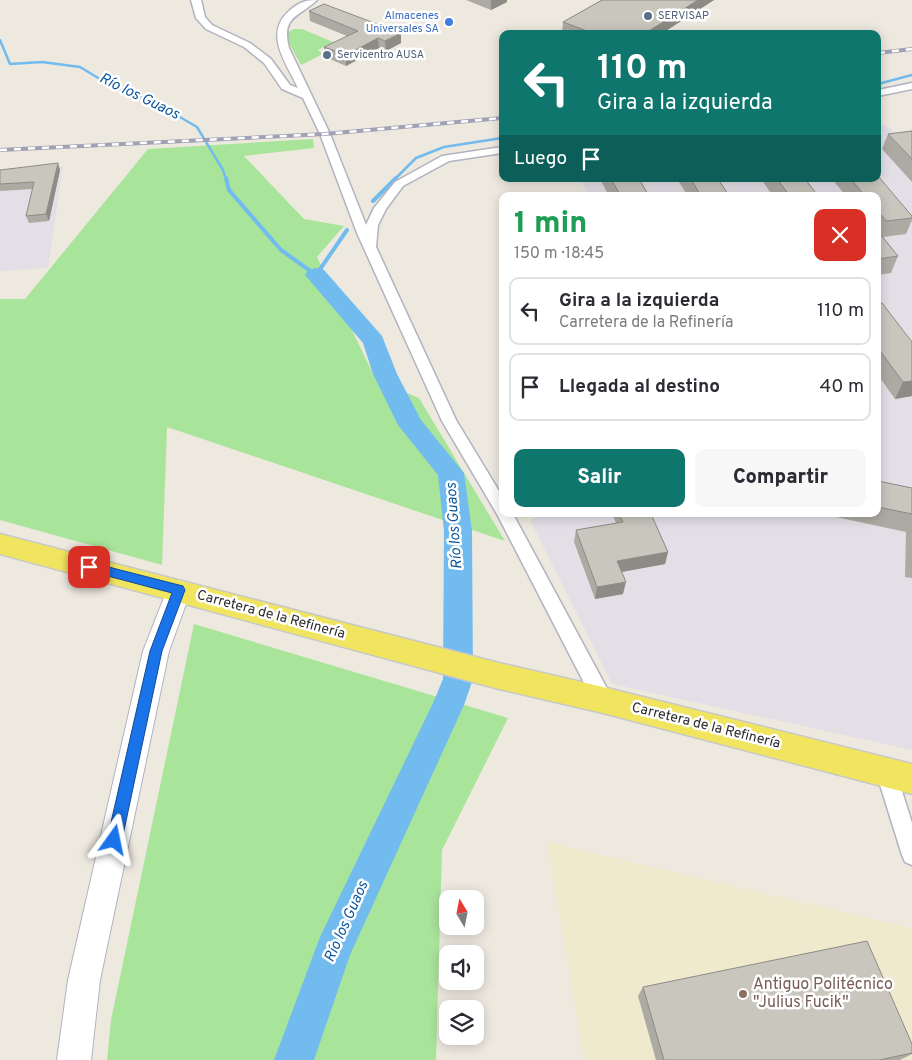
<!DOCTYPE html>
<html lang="es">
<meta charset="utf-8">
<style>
body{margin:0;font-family:Overpass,sans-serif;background:#f7f7f7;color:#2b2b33;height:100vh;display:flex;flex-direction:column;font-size:19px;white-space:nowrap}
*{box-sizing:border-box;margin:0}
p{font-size:16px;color:#7c7c81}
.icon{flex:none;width:28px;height:28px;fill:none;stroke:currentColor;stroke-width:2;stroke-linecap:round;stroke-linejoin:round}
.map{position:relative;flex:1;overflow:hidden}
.sheet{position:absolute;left:499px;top:192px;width:382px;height:325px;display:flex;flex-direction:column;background:#fff;border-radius:10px;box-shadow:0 2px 12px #0003}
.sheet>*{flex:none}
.guide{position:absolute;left:499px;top:30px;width:382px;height:152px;border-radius:10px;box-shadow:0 2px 12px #0003;background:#0f766e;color:#fff;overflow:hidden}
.needle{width:32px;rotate:350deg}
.controls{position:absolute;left:439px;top:890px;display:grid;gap:10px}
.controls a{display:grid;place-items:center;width:45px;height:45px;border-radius:10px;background:#fff;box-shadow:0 2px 12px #0003;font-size:25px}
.pin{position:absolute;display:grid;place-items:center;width:42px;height:42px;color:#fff;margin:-21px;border-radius:10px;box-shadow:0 2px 8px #0006}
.me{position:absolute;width:55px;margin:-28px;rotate:12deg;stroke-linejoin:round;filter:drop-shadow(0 0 4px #0008)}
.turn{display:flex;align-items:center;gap:18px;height:105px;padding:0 15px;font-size:22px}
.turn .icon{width:65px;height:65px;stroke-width:2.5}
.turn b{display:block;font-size:35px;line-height:42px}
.then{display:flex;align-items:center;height:48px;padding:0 15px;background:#0003;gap:10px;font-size:19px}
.round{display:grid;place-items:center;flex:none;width:52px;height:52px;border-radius:10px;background:#f7f7f7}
.overview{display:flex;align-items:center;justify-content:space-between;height:85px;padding:0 15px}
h1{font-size:30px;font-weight:800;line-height:38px;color:#1e9e55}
.primary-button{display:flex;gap:10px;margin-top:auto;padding:10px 15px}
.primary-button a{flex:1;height:58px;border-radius:10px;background:#0f766e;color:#fff;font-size:20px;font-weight:800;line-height:58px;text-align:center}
.primary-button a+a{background:#f7f7f7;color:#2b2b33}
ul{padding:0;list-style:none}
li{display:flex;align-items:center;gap:15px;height:68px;margin:0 10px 8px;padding:0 5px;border:2px solid #e1e1e2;border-radius:10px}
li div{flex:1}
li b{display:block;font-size:19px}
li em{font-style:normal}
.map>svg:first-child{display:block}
.industrial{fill:#e2dfe6}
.education{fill:#efe9ce}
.green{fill:#a9e49b}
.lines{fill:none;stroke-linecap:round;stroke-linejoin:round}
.stream-far1{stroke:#72bbef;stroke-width:2.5}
.stream{stroke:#72bbef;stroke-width:4}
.river{fill:#72bbef;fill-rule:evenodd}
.street-casing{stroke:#b2b2c0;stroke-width:3}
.secondary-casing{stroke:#b2b2c0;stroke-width:2}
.primary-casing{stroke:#c8c8c8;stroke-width:3}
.street{fill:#fff;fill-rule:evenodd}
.secondary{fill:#fff;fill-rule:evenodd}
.primary{fill:#f1e560;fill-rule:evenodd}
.rail-casing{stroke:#a1a1b6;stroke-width:4}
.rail{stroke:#fff;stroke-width:2.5;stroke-dasharray:7;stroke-linecap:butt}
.wall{fill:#adaaa3}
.shaded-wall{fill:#8d8b85}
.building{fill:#c9c6be;stroke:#8d8b85}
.route{fill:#1a73e8;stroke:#114b97}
.service-dot{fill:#5c6f8a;stroke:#fff;stroke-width:2}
.shop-dot{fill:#3f7fe0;stroke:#fff;stroke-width:2}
.education-dot{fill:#8d6e63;stroke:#fff;stroke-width:2}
.labels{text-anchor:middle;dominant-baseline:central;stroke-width:5;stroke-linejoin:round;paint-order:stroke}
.far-shop-label{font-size:11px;fill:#366cbe;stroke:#fff;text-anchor:end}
.far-service-label{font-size:11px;fill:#4e5e75;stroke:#fff;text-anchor:start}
.street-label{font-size:14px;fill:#2c2c2c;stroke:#fff}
.water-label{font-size:15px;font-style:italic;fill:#0d579f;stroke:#fff}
.near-education-label{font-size:16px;fill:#785e54;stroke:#fff;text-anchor:start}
</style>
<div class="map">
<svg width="912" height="1060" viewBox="0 0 912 1060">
<rect width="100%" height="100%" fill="#eee9df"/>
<!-- industrial -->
<path class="industrial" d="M878,122L902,135L912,134V750L612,684L530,520L545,514H878V196H589L580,179H878Z
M63,167L48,268L0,271V173Z"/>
<!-- education -->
<path class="education" d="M547,842L912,928V1060H584Z"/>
<!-- green -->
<path class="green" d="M294,29H302L333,42L318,50L323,54L301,65L286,38V33Z
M313,139L314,148L244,156L304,219L344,226L317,257L376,380L419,398L505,541L167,427L162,565L0,520V299H25L148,149Z
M194,624L508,718L442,850L436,1060H107L111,1020Z"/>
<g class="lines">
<!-- stream-far1 -->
<path class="stream-far1" d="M0,40L10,64L42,62L80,67L113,87L156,103L197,127L223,170L226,180
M878,84L912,75
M394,180L416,158L444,147L502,138"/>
<!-- stream -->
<path class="stream" d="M226,178L229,190L281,250L316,275L347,230
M373,201L396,178"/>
<!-- river -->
<path class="river" d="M316,268L324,270L382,336L397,374L421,420L464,473L472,531L473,679L464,705L350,955L314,1060H274L320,937L433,703L443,679L444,531L438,475L398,425L373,374L363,343L305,275L308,270Z"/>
<defs>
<path id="street" d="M191,0H201L205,17L212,25L250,43L271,59L290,85L298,88C287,64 263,34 289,11C298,3 305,0 317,0C298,18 281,16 289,48L330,134L366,225L374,208L395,182L442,156L502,147V153L449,161L403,186L386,209L378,225L376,247L456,420L502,496V514H513L610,694L612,700L610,706L603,708L596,706L497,514L442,421L357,233L320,134L303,98L282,89L264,63L244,47L206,29L196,18Z
M912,83V89L878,96V90Z
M886,763L893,766L896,772L912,823V865L905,862L902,855L876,772L879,766Z"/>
<path id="secondary" d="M179,580L188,583L191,590L169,651L100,980L91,1060H57L68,980L143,651L167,590L170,583Z"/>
<path id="primary" d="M0,534L499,663L603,687L912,764V794L603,713L499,689L0,554Z"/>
</defs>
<!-- street casing -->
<use href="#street" class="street-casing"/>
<!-- secondary casing -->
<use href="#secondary" class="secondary-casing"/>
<!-- primary casing -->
<use href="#primary" class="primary-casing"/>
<!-- street -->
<use href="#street" class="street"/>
<!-- secondary -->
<use href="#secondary" class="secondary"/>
<!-- primary -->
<use href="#primary" class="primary"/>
<defs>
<path id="rail" d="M878,53L912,49
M0,150L325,134L502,118"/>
</defs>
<!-- rail casing -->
<use href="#rail" class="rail-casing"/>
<!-- rail -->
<use href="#rail" class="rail"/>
</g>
<!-- wall -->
<path class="wall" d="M466,0H507V2L491,10Z
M602,0H714L661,34H562L563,22Z
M309,11L401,33V43L386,51L379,48L346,66L325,57L324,47L347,36L310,21Z
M912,131V182L882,149L888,134Z
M0,170H60L49,221L29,223L26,216L33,189L0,191Z
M600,179H639L649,196H609Z
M677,179H718L729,196H688Z
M761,179H805L818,196H773Z
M832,179H878L912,216V220L906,234L883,237L898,256L891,273L878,275V196H846Z
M878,304L912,342V396L895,399L878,375Z
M878,481L912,488V578L905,577L906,532L822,514H878Z
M612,514H651L668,552L665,564L622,572L623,594L595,599L574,542L576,530L616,523Z
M643,987L912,1044V1054L900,1060H656L638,996Z"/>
<!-- shaded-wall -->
<path class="shaded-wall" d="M491,0H507V2L491,10Z
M698,0H714L661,34H644Z
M401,33V43L386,51L385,41Z
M378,38L379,48L346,66V55Z
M58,163L60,170L49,221L46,214Z
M912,381V396L895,399L903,382Z
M668,552L665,564L615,573L617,561Z
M626,582L623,594L595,599L597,587Z"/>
<!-- building -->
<path class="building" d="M602,0H698L644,34H595L563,22Z
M324,4L401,33L385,41L378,38L346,55L324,47L358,31L309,11Z
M912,131V159L888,134Z
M58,163L46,214L26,216L34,182L0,184V170Z
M878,176L912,216V218L886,221L878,211V196H865L851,179H878Z
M611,179H639L649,196H621Z
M691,179H718L729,196H701Z
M777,179H805L818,196H790Z
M878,234H880L898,256L878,259Z
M882,303L912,342V381L903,382L878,348V304Z
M878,481L912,488V514L878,507Z
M619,514H651L668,552L617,561L626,582L597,587L576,530L623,522Z
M867,941L912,1044V1053L879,1060H664L643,987Z"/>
<!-- route -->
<path class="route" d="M89,562L179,585L183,586L185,590L162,651L122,840L119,845L114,847L109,845L107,840L150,651L172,593L85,570L83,567L85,564Z"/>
<!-- markers -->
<g class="service-dot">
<circle cx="648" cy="16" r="5"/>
<circle cx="327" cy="55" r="5"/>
</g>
<circle class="shop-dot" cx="449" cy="22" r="5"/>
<circle class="education-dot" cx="743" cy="994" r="5"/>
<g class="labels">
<!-- far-shop labels -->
<g class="far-shop-label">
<text x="439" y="16">Almacenes<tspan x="439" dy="13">Universales SA</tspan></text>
</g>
<!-- far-service labels -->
<g class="far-service-label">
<text x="658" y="16">SERVISAP</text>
<text x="337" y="55">Servicentro AUSA</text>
</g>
<!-- street labels -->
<g class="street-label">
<text transform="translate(271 615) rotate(15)">Carretera de la Refinería</text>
<text transform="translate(706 726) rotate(14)">Carretera de la Refinería</text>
</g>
<!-- water labels -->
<g class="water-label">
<text transform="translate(139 97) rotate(26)">Río los Guaos</text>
<text transform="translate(455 526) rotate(-94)">Río los Guaos</text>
<text transform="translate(347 922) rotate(-66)">Río los Guaos</text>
</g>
<!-- near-education labels -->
<g class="near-education-label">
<text x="753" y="985">Antiguo Politécnico<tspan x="753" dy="18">"Julius Fucik"</tspan></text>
</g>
</g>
</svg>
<div class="controls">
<a><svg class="needle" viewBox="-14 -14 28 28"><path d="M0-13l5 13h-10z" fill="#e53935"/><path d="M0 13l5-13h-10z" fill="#7c7c81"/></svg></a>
<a><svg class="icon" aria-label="sound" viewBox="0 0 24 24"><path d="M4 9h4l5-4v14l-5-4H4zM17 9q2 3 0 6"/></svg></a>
<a><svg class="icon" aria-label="layers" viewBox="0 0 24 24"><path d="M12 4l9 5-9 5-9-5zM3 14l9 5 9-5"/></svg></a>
</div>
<div class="pin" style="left:89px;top:567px;background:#d93025"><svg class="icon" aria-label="arrive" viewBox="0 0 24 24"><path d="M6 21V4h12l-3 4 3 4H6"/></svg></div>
<svg class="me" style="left:114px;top:840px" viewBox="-20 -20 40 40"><path d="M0-17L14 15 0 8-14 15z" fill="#1a73e8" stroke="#fff" stroke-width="4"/></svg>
<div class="guide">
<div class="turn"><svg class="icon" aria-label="left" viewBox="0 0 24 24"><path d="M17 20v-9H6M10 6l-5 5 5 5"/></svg><div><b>110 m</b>Gira a la izquierda</div></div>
<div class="then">Luego<svg class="icon" aria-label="arrive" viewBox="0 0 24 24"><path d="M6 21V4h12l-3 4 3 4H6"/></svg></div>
</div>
<section class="sheet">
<div class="overview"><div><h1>1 min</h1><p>150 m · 18:45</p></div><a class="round" style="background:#d93025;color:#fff"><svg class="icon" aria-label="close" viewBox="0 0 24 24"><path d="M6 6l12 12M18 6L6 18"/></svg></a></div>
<ul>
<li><svg class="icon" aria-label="left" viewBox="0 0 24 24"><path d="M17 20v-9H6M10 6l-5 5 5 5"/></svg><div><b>Gira a la izquierda</b><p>Carretera de la Refinería</p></div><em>110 m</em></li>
<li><svg class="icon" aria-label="arrive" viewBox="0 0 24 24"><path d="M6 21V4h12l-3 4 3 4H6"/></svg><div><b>Llegada al destino</b></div><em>40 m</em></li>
</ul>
<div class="primary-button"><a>Salir</a><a>Compartir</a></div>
</section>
</div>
